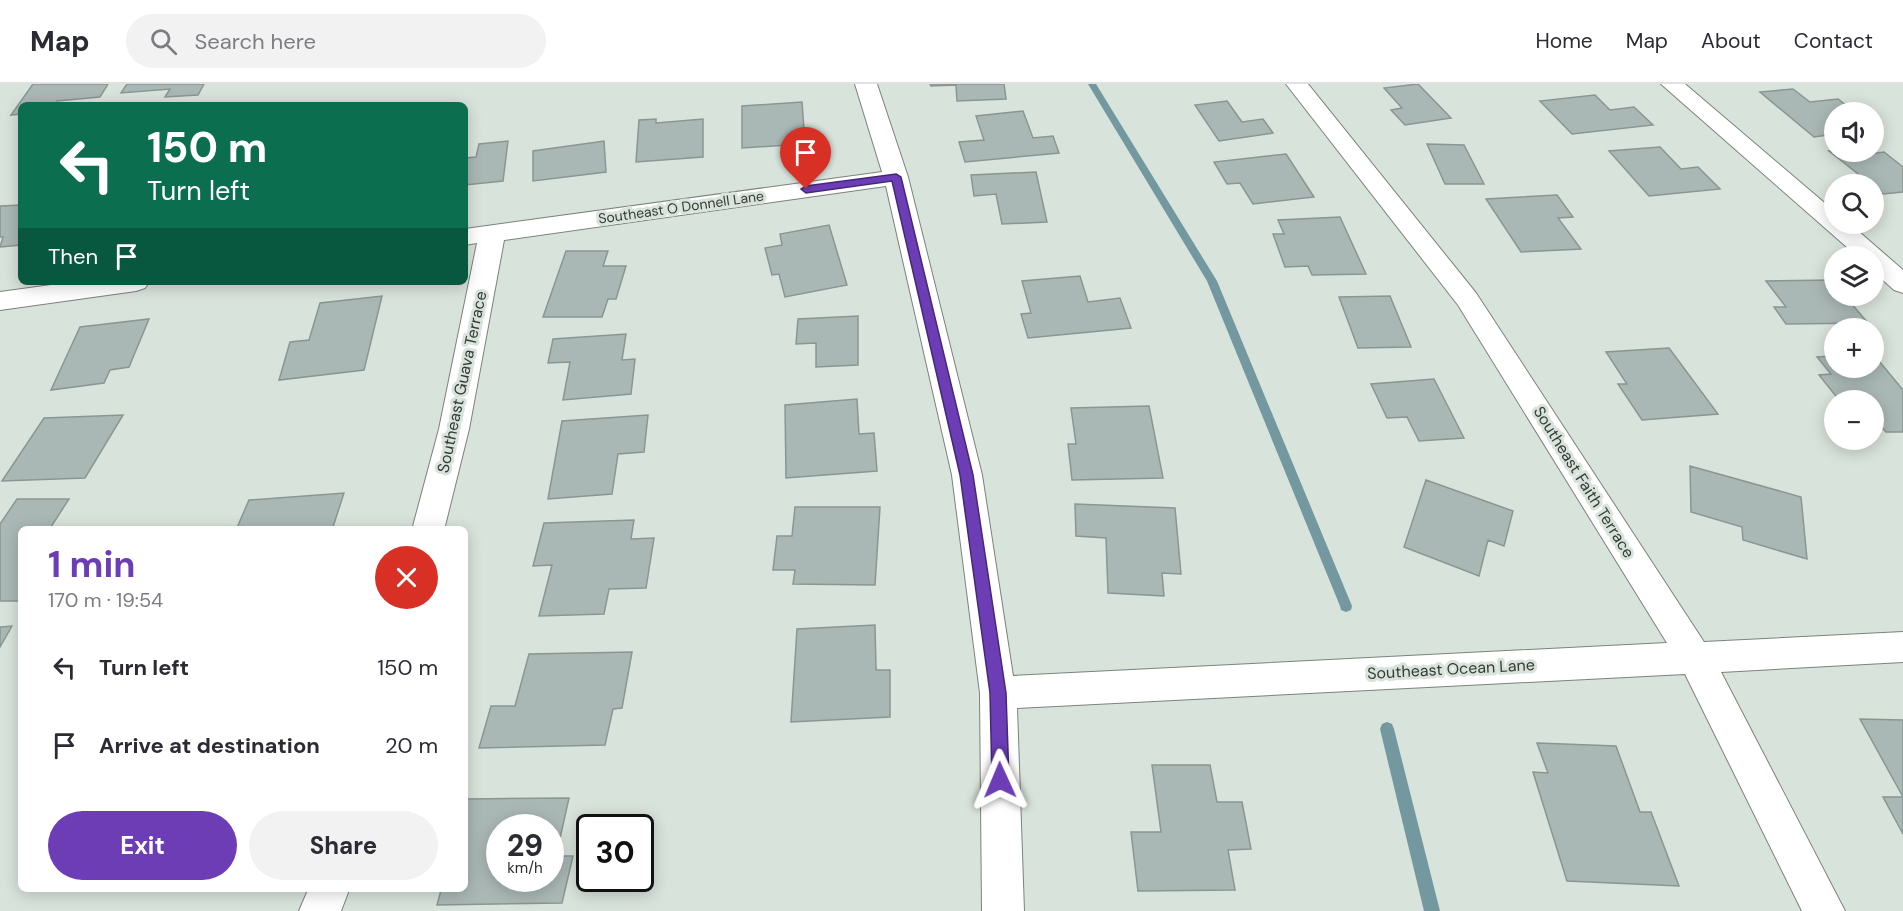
<!DOCTYPE html>
<meta charset="utf-8">
<style>
body{margin:0;font-family:"DM Sans",sans-serif;background:#f2f2f3;color:#2b2b33;height:100vh;display:flex;flex-direction:column;font-size:22px;white-space:nowrap}
*{box-sizing:border-box;margin:0}
p{font-size:20px;color:#7c7c81}
.icon{flex:none;width:33px;height:33px;fill:none;stroke:currentColor;stroke-width:2;stroke-linecap:round;stroke-linejoin:round}
.map{position:relative;flex:1;overflow:hidden}
.panel{position:absolute;left:18px;top:442px;width:450px;height:366px;display:flex;flex-direction:column;background:#fff;border-radius:9px;box-shadow:0 3px 15px #0003}
.panel>*{flex:none}
.banner{position:absolute;left:18px;top:18px;width:450px;height:183px;border-radius:9px;box-shadow:0 3px 15px #0003;background:#0b6e4f;color:#fff;overflow:hidden}
.buttons{position:absolute;left:1824px;top:18px;display:grid;gap:12px}
.buttons a{display:grid;place-items:center;width:60px;height:60px;border-radius:50%;background:#fff;box-shadow:0 3px 15px #0003;font-size:30px}
.speed{position:absolute;left:486px;top:730px;display:flex;gap:12px;font-size:30px;font-weight:700;text-align:center}
.speed>*{display:grid;place-content:center;width:78px;height:78px;border-radius:50%;background:#fff;box-shadow:0 3px 15px #0003;line-height:1}
.speed small{font-size:15px;font-weight:400}
.speed .limit{border:3px solid #111;border-radius:9px;background:#fff;color:#111}
.pin{position:absolute;display:grid;place-items:center;width:51px;height:51px;color:#fff;margin:-62px -26px;border-radius:50% 50% 50% 0;rotate:-45deg;box-shadow:0 0 6px #0007}
.pin .icon{rotate:45deg}
.me{position:absolute;width:66px;margin:-33px;rotate:359deg;stroke-linejoin:round;filter:drop-shadow(0 0 4px #0008)}
.turn{display:flex;align-items:center;gap:21px;height:126px;padding:0 30px;font-size:27px}
.turn .icon{width:78px;height:78px;stroke-width:2.5}
.turn b{display:block;font-size:42px;line-height:51px}
.then{display:flex;align-items:center;height:57px;padding:0 30px;background:#0003;gap:12px;font-size:22px}
.round{display:grid;place-items:center;flex:none;width:63px;height:63px;border-radius:32px;background:#f2f2f3}
.summary{display:flex;align-items:center;justify-content:space-between;height:102px;padding:0 30px}
h1{font-size:36px;font-weight:700;line-height:45px;color:#6c3db5}
.cta{display:flex;gap:12px;margin-top:auto;padding:12px 30px}
.cta a{flex:1;height:69px;border-radius:36px;background:#6c3db5;color:#fff;font-size:24px;font-weight:700;line-height:69px;text-align:center}
.cta a+a{background:#f2f2f3;color:#2b2b33}
ul{padding:0;list-style:none}
li{display:flex;align-items:center;gap:18px;height:78px;padding:0 30px}
li div{flex:1}
li b{display:block;font-size:22px}
li em{font-style:normal}
header{display:flex;align-items:center;gap:36px;box-sizing:border-box;height:84px;padding:0 30px;background:#fff;border-bottom:2px solid #e1e1e2}
header strong{font-size:28px}
nav{display:flex;gap:33px;margin-inline-start:auto;font-size:21px}
.search{width:420px;height:54px;background:#f2f2f3;display:flex;align-items:center;gap:15px;box-sizing:border-box;padding:0 21px;border-radius:33px;color:#7c7c81;font-size:22px}
.map>svg:first-child{display:block}
.lines{fill:none;stroke-linecap:round;stroke-linejoin:round}
.stream{fill:#7398a0;fill-rule:evenodd}
.building{fill:#aab8b5;stroke:#899694;stroke-width:1.5;fill-rule:evenodd}
.minor-casing{stroke:#7a837c;stroke-width:2}
.minor{fill:#fff;fill-rule:evenodd}
.route{fill:#6c3db5;stroke:#462876;stroke-width:1.5}
.labels{text-anchor:middle;dominant-baseline:central;stroke-width:6;stroke-linejoin:round;paint-order:stroke}
.far-street-label{font-size:14px;fill:#363a37;stroke:#d8e3db}
.street-label{font-size:16px;fill:#363a37;stroke:#d8e3db}
</style>
<header>
<strong>Map</strong>
<div class="search"><svg class="icon" aria-label="search" viewBox="0 0 24 24"><circle cx="10" cy="10" r="6"/><path d="M15 15l6 6"/></svg>Search here</div>
<nav><a>Home</a><a>Map</a><a>About</a><a>Contact</a></nav>
</header>
<div class="map">
<svg width="1903" height="827" viewBox="0 0 1903 827">
<rect width="100%" height="100%" fill="#d8e3db"/>
<g class="lines">
<!-- stream -->
<path class="stream" d="M1088,0H1096L1217,197L1352,522L1351,526L1346,528L1341,526L1340,522L1207,197Z
M1387,638L1392,640L1394,645L1440,827H1424L1380,645L1382,640Z"/>
</g>
<!-- building -->
<path class="building" d="M33,0H108L100,13L57,17L54,21H21V30L11,31Z
M127,0H204L198,11L165,13L170,5L121,9Z
M930,0H1004L1006,15L957,17L956,1L931,2Z
M1418,0L1451,34L1405,41L1391,26L1402,24L1384,4Z
M1793,5L1810,18L1838,15L1855,28H1834V50L1814,53L1760,8Z
M1595,11L1610,26L1634,23L1653,41L1572,50L1540,17Z
M1227,17L1242,38L1263,35L1273,49L1219,57L1195,21Z
M802,18L805,60L742,64V22Z
M1023,27L1033,54L1053,52L1059,69L965,78L959,58L984,56L976,32Z
M656,35V39L703,35V73L636,78L639,36Z
M508,57L503,97L465,101V74L476,73L479,60Z
M604,57L606,88L533,97V67Z
M1427,60L1464,61L1484,100H1445Z
M1660,63L1681,85L1698,83L1720,105L1649,112L1609,67Z
M1829,67L1867,68L1870,70L1884,68L1903,83V108L1883,110L1874,100H1871Z
M1286,70L1314,113L1253,120L1240,99L1227,100L1214,78Z
M1036,88L1047,138L1002,140L996,110L974,112L971,91Z
M1557,111L1573,133L1558,134L1581,165L1521,168L1486,115Z
M21,121V161L0,163L3,153H0V122Z
M1340,133L1366,190L1312,191L1308,182L1285,183L1273,150H1284L1278,136Z
M829,141L847,201L785,213L779,190L772,191L765,164L782,161L780,150Z
M566,167H608L603,182H626L616,215H608L602,233H543Z
M1080,192L1088,218L1120,214L1131,244L1028,254L1021,230L1031,229L1022,197Z
M1832,196L1834,199V212H1845L1868,239L1786,240L1774,223H1786L1766,197Z
M382,212L364,286L279,296L290,258L309,256L320,219Z
M1390,212L1411,263L1358,264L1339,213Z
M858,232V281L816,283V259L796,260L798,235Z
M149,235L129,283L110,286L104,299L51,306L80,243Z
M626,250L622,276L635,275L631,310L563,316L570,278L548,279L553,255Z
M1669,264L1718,330L1642,336L1618,300H1627L1606,268Z
M1874,271L1903,306V348H1886L1874,335V316H1839L1819,291L1831,290L1817,273L1834,272V284H1874Z
M1434,295L1464,354L1419,357L1407,333L1387,334L1371,300Z
M857,315L859,350L874,349L877,387L786,394L785,321Z
M1149,322L1163,394L1072,396L1068,360H1076L1071,324Z
M123,331L85,394L2,397L44,334Z
M648,331L644,368L618,370L612,410L548,415L562,337Z
M1690,382L1801,413L1807,475L1743,456L1742,443L1691,428Z
M1426,396L1513,427L1504,462L1488,456L1479,492L1404,463Z
M344,409L332,446H236L249,416Z
M17,415H69L49,446H21V517H0V440Z
M1075,420L1175,424L1181,490L1162,489L1164,512L1108,509L1106,454L1076,452Z
M795,423H880L875,501L793,500L795,486H773L777,452H792Z
M634,436L631,455L654,454L646,504L609,505L604,530L539,532L552,481L533,482L544,439Z
M875,541L876,586H890V633L791,638L797,545Z
M12,542L0,563V543Z
M632,568L622,624L613,625L605,661L479,664L491,622H515L529,570Z
M1860,635L1903,636V713Z
M1537,659L1616,662L1640,728H1651L1679,802L1567,797L1533,688L1548,689Z
M1152,681H1210L1217,718H1242L1251,765L1228,766L1235,806L1138,807L1131,748H1161Z
M1883,713H1903V750Z
M569,714L556,772H573L562,819L437,821L441,806H465V724L467,715ZM500,744H550V795H500Z"/>
<g class="lines">
<defs>
<path id="minor" d="M855,0H877L908,93L982,391L1013,592L1667,559L1458,221L1286,0H1308L1476,209L1704,558L1903,548V578L1721,588L1845,827H1802L1685,590L1017,624L1024,827H982L980,609L952,391L886,102L504,156L469,345L444,446H412L439,345L477,159L465,161V145L882,88Z
M1661,0H1685L1834,127V140H1850L1903,186V209L1894,206L1874,188V172H1857Z
M73,198H149L145,204L136,207L0,226V208Z
M308,806H349L341,827H299Z"/>
</defs>
<!-- minor casing -->
<use href="#minor" class="minor-casing"/>
<!-- minor -->
<use href="#minor" class="minor"/>
</g>
<!-- route -->
<path class="route" d="M896,90L901,93L973,391L1006,609L1009,696L1006,702L1000,704L994,702L992,696L990,609L960,391L892,97L806,109L801,105L806,102Z"/>
<g class="labels">
<!-- far-street labels -->
<g class="far-street-label">
<text transform="translate(681 123) rotate(-8)">Southeast O Donnell Lane</text>
</g>
<!-- street labels -->
<g class="street-label">
<text transform="translate(462 298) rotate(-78)">Southeast Guava Terrace</text>
<text transform="translate(1584 398) rotate(58)">Southeast Faith Terrace</text>
<text transform="translate(1451 585) rotate(-3)">Southeast Ocean Lane</text>
</g>
</g>
</svg>
<div class="buttons">
<a><svg class="icon" aria-label="sound" viewBox="0 0 24 24"><path d="M4 9h4l5-4v14l-5-4H4zM17 9q2 3 0 6"/></svg></a>
<a><svg class="icon" aria-label="search" viewBox="0 0 24 24"><circle cx="10" cy="10" r="6"/><path d="M15 15l6 6"/></svg></a>
<a><svg class="icon" aria-label="layers" viewBox="0 0 24 24"><path d="M12 4l9 5-9 5-9-5zM3 14l9 5 9-5"/></svg></a>
<a>+</a>
<a>−</a>
</div>
<div class="speed"><div>29<small>km/h</small></div><div class="limit">30</div></div>
<div class="pin" style="left:806px;top:105px;background:#d93025"><svg class="icon" aria-label="arrive" viewBox="0 0 24 24"><path d="M6 21V4h12l-3 4 3 4H6"/></svg></div>
<svg class="me" style="left:1000px;top:696px" viewBox="-20 -20 40 40"><path d="M0-17L14 15 0 8-14 15z" fill="#6c3db5" stroke="#fff" stroke-width="4"/></svg>
<div class="banner">
<div class="turn"><svg class="icon" aria-label="left" viewBox="0 0 24 24"><path d="M17 20v-9H6M10 6l-5 5 5 5"/></svg><div><b>150 m</b>Turn left</div></div>
<div class="then">Then<svg class="icon" aria-label="arrive" viewBox="0 0 24 24"><path d="M6 21V4h12l-3 4 3 4H6"/></svg></div>
</div>
<section class="panel">
<div class="summary"><div><h1>1 min</h1><p>170 m · 19:54</p></div><a class="round" style="background:#d93025;color:#fff"><svg class="icon" aria-label="close" viewBox="0 0 24 24"><path d="M6 6l12 12M18 6L6 18"/></svg></a></div>
<ul>
<li><svg class="icon" aria-label="left" viewBox="0 0 24 24"><path d="M17 20v-9H6M10 6l-5 5 5 5"/></svg><div><b>Turn left</b></div><em>150 m</em></li>
<li><svg class="icon" aria-label="arrive" viewBox="0 0 24 24"><path d="M6 21V4h12l-3 4 3 4H6"/></svg><div><b>Arrive at destination</b></div><em>20 m</em></li>
</ul>
<div class="cta"><a>Exit</a><a>Share</a></div>
</section>
</div>
